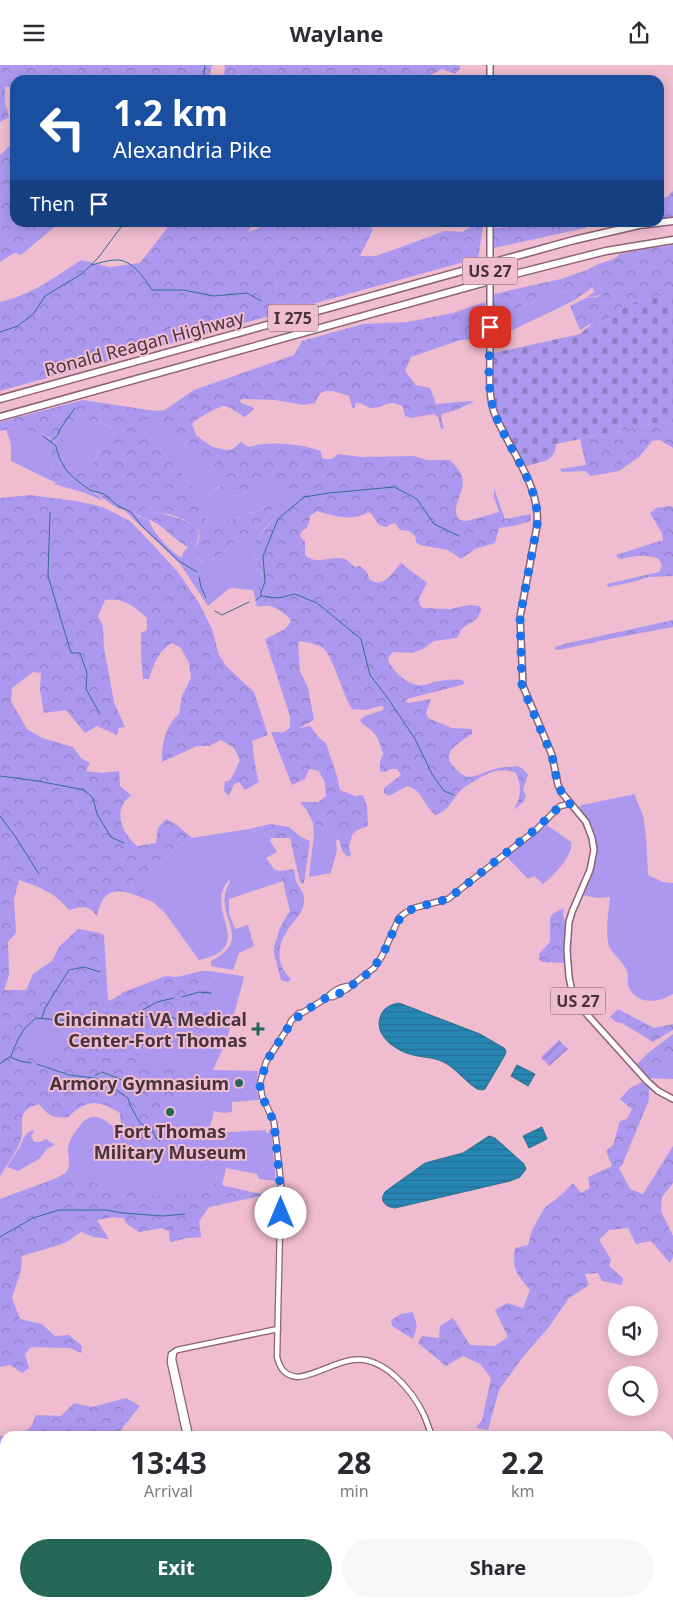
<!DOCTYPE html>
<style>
body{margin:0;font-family:"Noto Sans",sans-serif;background:#f7f7f7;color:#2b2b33;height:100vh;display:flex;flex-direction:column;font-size:19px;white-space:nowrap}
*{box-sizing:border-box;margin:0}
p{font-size:16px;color:#7c7c81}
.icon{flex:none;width:28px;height:28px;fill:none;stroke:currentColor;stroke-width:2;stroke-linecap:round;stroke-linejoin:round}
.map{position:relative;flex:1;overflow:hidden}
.sheet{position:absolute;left:0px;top:1366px;width:674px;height:176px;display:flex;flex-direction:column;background:#fff;border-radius:15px 15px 0 0;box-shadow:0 2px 12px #0003}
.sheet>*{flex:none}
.hud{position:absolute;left:10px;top:10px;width:654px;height:152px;border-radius:15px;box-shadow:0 2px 12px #0003;background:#1a4fa0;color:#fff;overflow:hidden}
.controls{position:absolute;left:608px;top:1241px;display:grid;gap:10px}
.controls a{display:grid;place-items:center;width:50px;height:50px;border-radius:50%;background:#fff;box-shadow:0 2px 12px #0003;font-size:25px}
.pin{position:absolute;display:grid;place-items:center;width:42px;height:42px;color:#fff;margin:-21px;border-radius:10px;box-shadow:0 2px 8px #0006}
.me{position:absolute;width:55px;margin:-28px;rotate:0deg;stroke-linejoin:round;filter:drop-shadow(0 0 4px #0008)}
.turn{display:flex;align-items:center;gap:18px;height:105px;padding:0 20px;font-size:22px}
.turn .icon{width:65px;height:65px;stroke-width:2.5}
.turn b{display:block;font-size:35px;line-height:42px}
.then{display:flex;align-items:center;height:48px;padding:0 20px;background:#0003;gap:10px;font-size:19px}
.eta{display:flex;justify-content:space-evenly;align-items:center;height:85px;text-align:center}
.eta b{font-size:30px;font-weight:700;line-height:35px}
.action{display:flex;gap:10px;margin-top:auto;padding:10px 20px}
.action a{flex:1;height:58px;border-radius:30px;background:#256756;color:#fff;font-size:20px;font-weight:700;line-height:58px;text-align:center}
.action a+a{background:#f7f7f7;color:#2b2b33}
header{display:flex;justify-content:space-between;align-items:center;height:65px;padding:0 20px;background:#fff;font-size:22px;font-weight:700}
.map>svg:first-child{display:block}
.green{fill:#ac99ef}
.forest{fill:url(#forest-crowns);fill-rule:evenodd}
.cemetery{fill:url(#cemetery-stones)}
.garden{fill:url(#garden-furrows)}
.water{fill:url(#water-rules);stroke:#306d8e}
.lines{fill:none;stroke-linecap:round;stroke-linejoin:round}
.stream{stroke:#306d8e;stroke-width:1}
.secondary-casing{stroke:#8e6073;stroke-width:7}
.primary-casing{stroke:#8e6073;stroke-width:8}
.motorway-casing{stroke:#8e6073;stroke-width:9}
.secondary{stroke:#fff;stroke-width:4.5}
.primary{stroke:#fff;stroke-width:5}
.motorway{stroke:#fff;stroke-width:6}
.primary-bridge-casing{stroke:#8e6073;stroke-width:8;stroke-linecap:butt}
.primary-bridge{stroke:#fff;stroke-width:5}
.route{stroke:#1a73e8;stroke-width:9;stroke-dasharray:0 16.2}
.poi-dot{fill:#256756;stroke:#efbcd0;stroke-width:2}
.labels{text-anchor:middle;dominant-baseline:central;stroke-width:4;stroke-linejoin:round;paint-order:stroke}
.shield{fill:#efbcd0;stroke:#795c68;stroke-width:1}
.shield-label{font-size:16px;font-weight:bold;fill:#47333b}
.street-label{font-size:18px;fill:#47333b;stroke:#efbcd0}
.poi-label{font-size:18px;font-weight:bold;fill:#47333b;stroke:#efbcd0;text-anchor:end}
</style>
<header><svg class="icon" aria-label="menu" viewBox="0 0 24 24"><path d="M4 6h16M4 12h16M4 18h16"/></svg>Waylane<svg class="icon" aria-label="share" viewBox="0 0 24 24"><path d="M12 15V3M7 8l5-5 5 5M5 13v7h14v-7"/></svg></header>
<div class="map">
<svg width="673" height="1542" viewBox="0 0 673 1542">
<defs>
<pattern id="forest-crowns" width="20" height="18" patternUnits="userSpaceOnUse" patternTransform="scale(1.25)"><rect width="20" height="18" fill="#ac99ef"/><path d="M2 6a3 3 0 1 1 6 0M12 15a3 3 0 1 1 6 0" fill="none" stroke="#8e7dc3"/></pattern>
<pattern id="cemetery-stones" width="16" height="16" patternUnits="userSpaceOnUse" patternTransform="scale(1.25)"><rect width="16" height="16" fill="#ac99ef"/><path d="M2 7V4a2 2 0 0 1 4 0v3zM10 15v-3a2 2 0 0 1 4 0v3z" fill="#8e7dc3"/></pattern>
<pattern id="garden-furrows" width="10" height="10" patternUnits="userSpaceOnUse" patternTransform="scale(1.25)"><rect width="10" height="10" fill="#ac99ef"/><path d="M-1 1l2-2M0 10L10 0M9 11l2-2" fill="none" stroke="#8e7dc3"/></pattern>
<pattern id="water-rules" width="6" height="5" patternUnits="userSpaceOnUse" patternTransform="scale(1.25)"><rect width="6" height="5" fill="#2686b2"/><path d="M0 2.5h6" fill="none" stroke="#236e92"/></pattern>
</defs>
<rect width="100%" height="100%" fill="#efbcd0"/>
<!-- green -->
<path class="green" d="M596,200L598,217L602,228L601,230L586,233L594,227L587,205Z
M569,226L573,236L498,272L494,271V246H512L558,227Z
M144,353C172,357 176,372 194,390C204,400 218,407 229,416C222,421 214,423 209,430L210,435L219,437L226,431L242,430L261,418H277L291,425L292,432C280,451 258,464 252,486L263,513V518L253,525L230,523L208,541L180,499L125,446H131L138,451L149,455C152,467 171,487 182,493L183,488L192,477L193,460L183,454L169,449L153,448L137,442C153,444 177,444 191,453C208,465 190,482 198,493C200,495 202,497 204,498H209L251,466L274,445L268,440L254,447L227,456L218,461H213L208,457L204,448L197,425L142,365L140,361Z
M83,355C95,354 107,357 115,367C112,375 106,376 102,382C91,398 91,417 67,403L59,387L54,382L48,390L52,398L53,406L48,414L11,396V379L6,365L23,361L26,362L31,368C40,369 48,370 55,378L69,365L72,359Z
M72,414L86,420L104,436L85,428L54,419Z
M635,729C636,737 641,743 643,751C647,771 647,790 648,810L663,817L673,818V929C659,938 638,940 629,923C626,917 630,910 626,904C622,896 614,890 610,883C604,873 609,844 610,832L597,833L582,830C593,807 603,784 590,759C587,753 582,748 579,742L582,740Z
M313,758L320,763L333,766L339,774L336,776L337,785L331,808L309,812L314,770Z
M547,760L571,777C574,790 553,811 543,819L534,811L528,814L507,792Z
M249,764L271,773L270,776L277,787L266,793L283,816L229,834V848L235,864L248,860L254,881L239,888L233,905L211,901V896C258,872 209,850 230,817L229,815C202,844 259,883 199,895L165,848L153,837L150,832L133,814L156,802L173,785L192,773Z
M78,864L99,868L104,870L108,936L116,933V932L122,929L121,928L166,911L177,912L202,906H209L243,911L244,913L227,974L213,1005L258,1006L256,1023L259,1035L232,1037V1047L223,1048L214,1046L209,1066L215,1068L266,1065V1068H269V1065L271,1064L276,1116L259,1114L257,1109L226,1103L221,1124L199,1156L201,1172L186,1173L172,1177H170L169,1166L161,1163L139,1167L126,1158L124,1153L113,1152L96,1155L0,1134C13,1130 60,1116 67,1106C71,1100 68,1091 68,1084C69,1075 73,1070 78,1063C94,1040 106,1058 122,1067L120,1048C99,1034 86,1034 68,1052C51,1053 50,1051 39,1039L28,1042L22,1051L21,1074L0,1111V937L42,920L59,882Z
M646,1004H673V1014L647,1013L642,1005Z
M35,1065L31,1071L34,1077H40L46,1074L55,1080L47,1084L39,1094L18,1106L7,1102L18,1084H19C23,1076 23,1067 35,1065Z"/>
<!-- forest -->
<path class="forest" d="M0,0H212L209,15H15V24L5,21V38L9,52L0,57Z
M225,0H458L461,3L455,9L442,4L421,15H243L240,9L224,12Z
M15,76V158H59L21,190L14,188L0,197V90Z
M673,126V152L659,154V134L667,132Z
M171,158H253L248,167L272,158H368L373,165L360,191H376L445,166L462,167L478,158L483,163L478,193L0,326V237C33,229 54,213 81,195L109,202L140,198Z
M542,158H585V163L494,183V163L526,161Z
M673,180V228L626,240L605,256L588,260L581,265L579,263L570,241L586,233L597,232L601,230L602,227L598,217L596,200L614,194L620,189L644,184Z
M587,205L593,222L573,236L569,226L558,227L512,246H494V229L561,214Z
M485,237V255L481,260L480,274L460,275L411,292L405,306L416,320L430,323L436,339L470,336L474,337L456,345L442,349L441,352L444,363L441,364L438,352L434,349L411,353L405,351L403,342C389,332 383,344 371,343C365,342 362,337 356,338L354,344L352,342L349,331C343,329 328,323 321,328C319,329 317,335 315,338L304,340L275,335L244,334L240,335L241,338L252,342L254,344L245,352C239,349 230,341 223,341C218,342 194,355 192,359L196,370L212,382L227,385L233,384L241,377L248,382C254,381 259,379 264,379C282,377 305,380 321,386L322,393L326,394H332L338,389L361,392L414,391L427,395H450C454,399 461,407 462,412C467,427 448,443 460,455L467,456L499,447L494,432V423L505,454L531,449V456L514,461L499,463L495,478L475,484L461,494L448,485L420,480L416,477L415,471L409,466L400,465L395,458L391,459L387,462C374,461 377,452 369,447C352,457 334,451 317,446L310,451C309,458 309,463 302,466L300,471L305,477V490C316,501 332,490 345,494C348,495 352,500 355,502L360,501C365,505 369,508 369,514C383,525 392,508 401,498L427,518L419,533L420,541L423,543L450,544L469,540L479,541L481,544C478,559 469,556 461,565C459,568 459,571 457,573L434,576L423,584L412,588L393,587L388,593C390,605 409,622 423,620C427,620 430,618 434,617C443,615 453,614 462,615L465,619L407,634L406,636L409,638L431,634L426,648L428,653L452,663L472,664V669C461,677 438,688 455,703C459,707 463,711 468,712C477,712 486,706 495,704C502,702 511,702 518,701L523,704L528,710L523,725L526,731L524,736L514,745C521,732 522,722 516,708C510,706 502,704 496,706C487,708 468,719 461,725C451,735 451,744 436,750C424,742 423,725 407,721L389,731L384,728V723L401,710L397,704H391L385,707L380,706V697L383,689C380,680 379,673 372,666C368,662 363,661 360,655L365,651L383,645L384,642L381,641L366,645L352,644C343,630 332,589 323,583C317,579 307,577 300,576L298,579L300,606L308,623L314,655L299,663L310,661L319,673L326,678L337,711L340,725L355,731L363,730L367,741L368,761L357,765L352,770L349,782L351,789L349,792C342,788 342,785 340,778C339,773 336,769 333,766L320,763L313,758L308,747L300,737H318L326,731L325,718L319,706L309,704L305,714L292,720L271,667H284L290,663V651L265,574C275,568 286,567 291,556C288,550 276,542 270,541C265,540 262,542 257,541L253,525L262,518L263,512L252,486L255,476L292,432L291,425L277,418H261L242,430L226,431L219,437L215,439L210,435L209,430C214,423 222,422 228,416C215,410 204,401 194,390C178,373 169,356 144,354L140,361L142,365L197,425L204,448L208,457L213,461H218L227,456L254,447L269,440L274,445L251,466L209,498H204C188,485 201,482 199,466C196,446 156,443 140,443C158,450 176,449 193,460C196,469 194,475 188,482C176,476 167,465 156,458C148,453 139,452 131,446C116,447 99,429 87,421C82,418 76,416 72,414L57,418L48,414L53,406L52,398L48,390L50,384L54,381L59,387L67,403C91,417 91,398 102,382C106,376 112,375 115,367C104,353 88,354 72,359L63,378C55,380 55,375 49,372C43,369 34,370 29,367C27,365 25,363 23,361L0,366V357L83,335L155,346L165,345L194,325L294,290L302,276L363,259L407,257L453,248Z
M673,357V383L660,375L652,376L639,392L619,406L591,411L585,406L562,407L560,404L586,400L580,374L656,358Z
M30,430L76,436L103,442L130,456L154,481L178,507L199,538L212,564L219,590L227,602L254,627L268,670L252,676L256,706L259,717L245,725L239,717L234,719L229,731L224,726L225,716H229C234,711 236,702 240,695L234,683L221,675L209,681H197L162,697C161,680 166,660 179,649L182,631L191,613L189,598L181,583L172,578C158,586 154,599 149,614H143L141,591V568L147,565V553C134,541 123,532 105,535L98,551L103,561L104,583L114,637L125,662L119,663L117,670L97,661L85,668L66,645L44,648L40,624L41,608L33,607L12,623L11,636L27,664L42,673L73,682L81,693L90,698L86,706L102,708L119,706L120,721L131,730C112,746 121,767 137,781L156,778L158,763L166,754L177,760L192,773L173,785L156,802L133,814L150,832L153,837C126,827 105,814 97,851C88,839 82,842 69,845C53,826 41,823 19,815L14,834L16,868L8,877L9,910L4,925H26L33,909L52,896L59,882L78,864L99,868L98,887L103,897L102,911L93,925L95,932H102L109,939L125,927L173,913L200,911L221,920L210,950L208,963L191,978L152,982L136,981L135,998L143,999V1001L187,1005C196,1014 193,1027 181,1031C176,1033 171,1032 165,1031L156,1049L165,1056L170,1063L159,1062L160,1072L162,1077L156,1079L158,1089L138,1080L122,1068L120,1048C99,1034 86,1034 68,1052C51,1053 50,1051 39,1039C12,1047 27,1058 20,1077C15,1089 7,1100 0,1111V433ZM35,956H62L74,960C71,972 52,1000 37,987C35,985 34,982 32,981C29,978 25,976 21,974Z
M670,441L673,442V511L649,512L633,517L608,522L607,519L659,507L662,501L659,494C646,488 632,492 619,494L616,490L663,475L662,468L650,448L656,443Z
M673,555V562L614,573L559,585L554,584L555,582L564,579Z
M271,759L289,762L301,772L310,776L304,818L302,819L300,817L290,773H271L249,764Z
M274,804L279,806L294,804L296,816L304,830C304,835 304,840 302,845C298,853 290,860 286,868C276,883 277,902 291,914L288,917L281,915L274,888V881L277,874L279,865L288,848L290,847L283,816Z
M564,843L563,850L566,860L564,898L542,897L539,894V889L550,877V854L552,849Z
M618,944L654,963L673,959V965L653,977L622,958L616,957L610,952Z
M673,969V1004H646L642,1005L637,999L648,988Z
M642,1017L649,1023V1035L622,1100L619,1103L630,1124L643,1129L673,1081V1072V1118L662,1132L661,1146L673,1171V1192L670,1198L651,1176L636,1179L628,1163L609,1165L599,1175L611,1194L609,1201L623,1213L622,1220L602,1216L598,1208L585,1209L589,1220L569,1233L549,1262L522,1293L499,1325L488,1365L476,1363L482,1355L491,1313L480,1299L463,1291L446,1301L418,1278L422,1271L439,1273L440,1261L453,1253L470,1280L495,1281L508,1272L495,1245L507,1238L523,1243L530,1225C516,1208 512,1205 515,1183L528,1180L532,1165L545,1142L559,1132L573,1118L581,1128L590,1123L588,1112L612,1101L606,1086L613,1080L620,1056L627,1054L632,1044L620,1034L630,1023Z
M66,1108L87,1116L147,1131L191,1130L202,1127L212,1118L265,1130L209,1142L199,1156L201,1172L186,1173L172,1177H170L169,1166L161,1163L139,1167L126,1158L124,1153L113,1152L97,1155L109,1174L93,1172L81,1167L65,1178L22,1191L21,1205L12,1233L20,1254L42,1259L55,1271L69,1270L82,1281L81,1288L70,1283L31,1282L25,1289L29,1303L22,1308L10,1300L0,1302V1134L54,1114Z
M413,1247L417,1262L413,1274L392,1261L391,1255L401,1249Z
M126,1333L140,1341L122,1363L119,1371H78L76,1369L66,1367L52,1369L53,1371H17L31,1362L36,1350L61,1351L74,1338L92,1342Z
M0,1371H5V1538H42V1542H0Z"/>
<!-- cemetery -->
<path class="cemetery" d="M673,228V357L656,358L556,379C556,398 540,396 525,402C514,381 499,358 495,335C492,319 494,303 494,288L580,269L592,259L605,256L625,240Z"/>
<!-- garden -->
<path class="garden" d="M559,975L568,984L549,1001L541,992Z"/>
<!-- water -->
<path class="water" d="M399,938L480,969L504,983L506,986L505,990L485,1024L482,1025L477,1024C466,1017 458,1006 447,999C436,992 425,993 413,990C396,986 372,970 381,950C384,942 392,939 399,938Z
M517,1000L535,1009L528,1021L511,1011Z
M542,1062L547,1074L529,1083L523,1071Z
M489,1071L495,1073L524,1099L526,1104L520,1112L510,1116L395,1143C385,1142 378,1135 386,1126L425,1098L463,1088Z"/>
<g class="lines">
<!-- stream -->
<path class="stream" d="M203,15L205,0
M92,200C99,198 108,195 116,195C132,194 145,214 152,225H183L214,231L247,228L261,236
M0,267L18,261L34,248L45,231L83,208L98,193L124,158
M43,371L56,381L59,392L66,405L75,414L90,425L104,429L117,440L131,447L141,460L179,496L197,507
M51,376L58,370L60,364L75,343
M50,447L48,511L71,588H80L87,608L86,624L100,649
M199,512L201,522L206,533
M261,531L278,533L295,529L317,538L361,574L370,610L387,632L415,674L432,709L444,726L454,730
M256,535L261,531V527L265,517L263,491L278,454L304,432L329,428L394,422L417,434L434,459L459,471
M215,546L222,550L249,537
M0,711L38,716L84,725L93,733L97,749L111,772L124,778
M0,751L15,771L39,809
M182,932L199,927L211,928
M146,952L163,949L195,961
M42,953L45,943L69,905L84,902L100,907
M10,992L20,996L31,998
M0,999L11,991L18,974L25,963L36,953L82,957L112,956L132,951L157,937L174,933
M37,999L69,1010L94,1013L105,1017L128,1033L130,1040L140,1058L152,1065L156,1073L160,1076
M102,1007L138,1021L180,1019
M95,1011L100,1008
M0,1172L33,1153L59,1145H106L123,1148L163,1151L185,1149
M0,1490L4,1499L5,1506
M1,1542L5,1517"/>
<defs>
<path id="secondary" d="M349,921C342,921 332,926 328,932L302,948H299L291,956L289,961L266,997L260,1018L262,1031L274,1057L281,1118L277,1292C280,1304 285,1311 298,1312C316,1310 333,1298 352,1295C383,1290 412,1325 424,1350C427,1357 429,1364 432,1371
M328,932H333L347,924L374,903L382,891L399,853L405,848L414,843L448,834L536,765L560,741L570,739
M174,1288L173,1294L190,1371
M186,1371L170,1297L171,1289L177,1285L278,1264
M669,1482L673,1485
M169,1542L170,1538
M173,1542L174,1538"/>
<path id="primary" d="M490,15V0
M490,164V158
M490,247C490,261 490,275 490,289C490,308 488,328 494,347C508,384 541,419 537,461L520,552L523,621L552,690L558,720L562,728L586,757L592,773L594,785L590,805L572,847L569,857L567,885L569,912L572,926L583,945L647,1016L658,1026L673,1034"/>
<path id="motorway" d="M0,334L574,175L639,160L673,156
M0,352L511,210L606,186L673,175"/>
</defs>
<!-- secondary casing -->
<use href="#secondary" class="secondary-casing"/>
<!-- primary casing -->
<use href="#primary" class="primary-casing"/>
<!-- motorway casing -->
<use href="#motorway" class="motorway-casing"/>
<!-- secondary -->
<use href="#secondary" class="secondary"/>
<!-- primary -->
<use href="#primary" class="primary"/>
<!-- motorway -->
<use href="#motorway" class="motorway"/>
<defs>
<path id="primary-bridge" d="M490,164V247"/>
</defs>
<!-- primary-bridge casing -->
<use href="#primary-bridge" class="primary-bridge-casing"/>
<!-- primary-bridge -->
<use href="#primary-bridge" class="primary-bridge"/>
</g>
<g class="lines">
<!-- route -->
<path class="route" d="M281,1148L280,1118L274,1057L262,1031L260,1022L266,997L289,961L302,948L324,934L328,932H333L347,924L371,906L382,891L398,856L405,848L414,843L448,834L536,764L560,741L570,739L565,734L558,720L552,691L522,621L520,552L537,461C541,419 507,384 494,346C486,321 490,288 490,262"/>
</g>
<!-- markers -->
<g class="poi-dot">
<path d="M255.5 956.5h5v5h5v5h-5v5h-5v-5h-5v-5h5z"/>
<circle cx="239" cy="1018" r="5"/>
<circle cx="170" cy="1047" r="5"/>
</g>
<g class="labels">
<!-- shield labels -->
<g class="shield">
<rect x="462.5" y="192.5" width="55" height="27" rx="4"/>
<rect x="268" y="239.5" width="50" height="27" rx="4"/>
<rect x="550.5" y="922.5" width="55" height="27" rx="4"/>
</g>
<g class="shield-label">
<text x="490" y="206">US 27</text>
<text x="293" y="253">I 275</text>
<text x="578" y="936">US 27</text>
</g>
<!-- street labels -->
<g class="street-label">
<text transform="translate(144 278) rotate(-15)">Ronald Reagan Highway</text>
</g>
<!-- poi labels -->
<g class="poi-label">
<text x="247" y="954">Cincinnati VA Medical<tspan x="247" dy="21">Center-Fort Thomas</tspan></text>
<text x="229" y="1018">Armory Gymnasium</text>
<text x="170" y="1066" text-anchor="middle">Fort Thomas<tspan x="170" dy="21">Military Museum</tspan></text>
</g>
</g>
</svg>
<div class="controls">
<a><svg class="icon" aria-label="sound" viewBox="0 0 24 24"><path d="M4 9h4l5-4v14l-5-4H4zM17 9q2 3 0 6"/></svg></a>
<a><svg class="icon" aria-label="search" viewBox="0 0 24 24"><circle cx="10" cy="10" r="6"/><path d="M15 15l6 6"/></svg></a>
</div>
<div class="pin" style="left:490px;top:262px;background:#d93025"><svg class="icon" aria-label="arrive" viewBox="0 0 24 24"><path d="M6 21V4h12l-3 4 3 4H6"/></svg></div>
<svg class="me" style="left:281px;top:1148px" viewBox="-20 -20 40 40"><circle r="19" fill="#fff"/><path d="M0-13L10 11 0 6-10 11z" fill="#1a73e8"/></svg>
<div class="hud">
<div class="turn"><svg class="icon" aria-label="left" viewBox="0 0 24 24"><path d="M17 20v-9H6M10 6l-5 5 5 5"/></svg><div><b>1.2 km</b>Alexandria Pike</div></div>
<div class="then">Then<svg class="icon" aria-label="arrive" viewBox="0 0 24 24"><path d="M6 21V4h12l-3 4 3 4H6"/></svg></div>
</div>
<section class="sheet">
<div class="eta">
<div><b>13:43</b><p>Arrival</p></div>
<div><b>28</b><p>min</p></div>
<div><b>2.2</b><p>km</p></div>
</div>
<div class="action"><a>Exit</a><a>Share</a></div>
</section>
</div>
